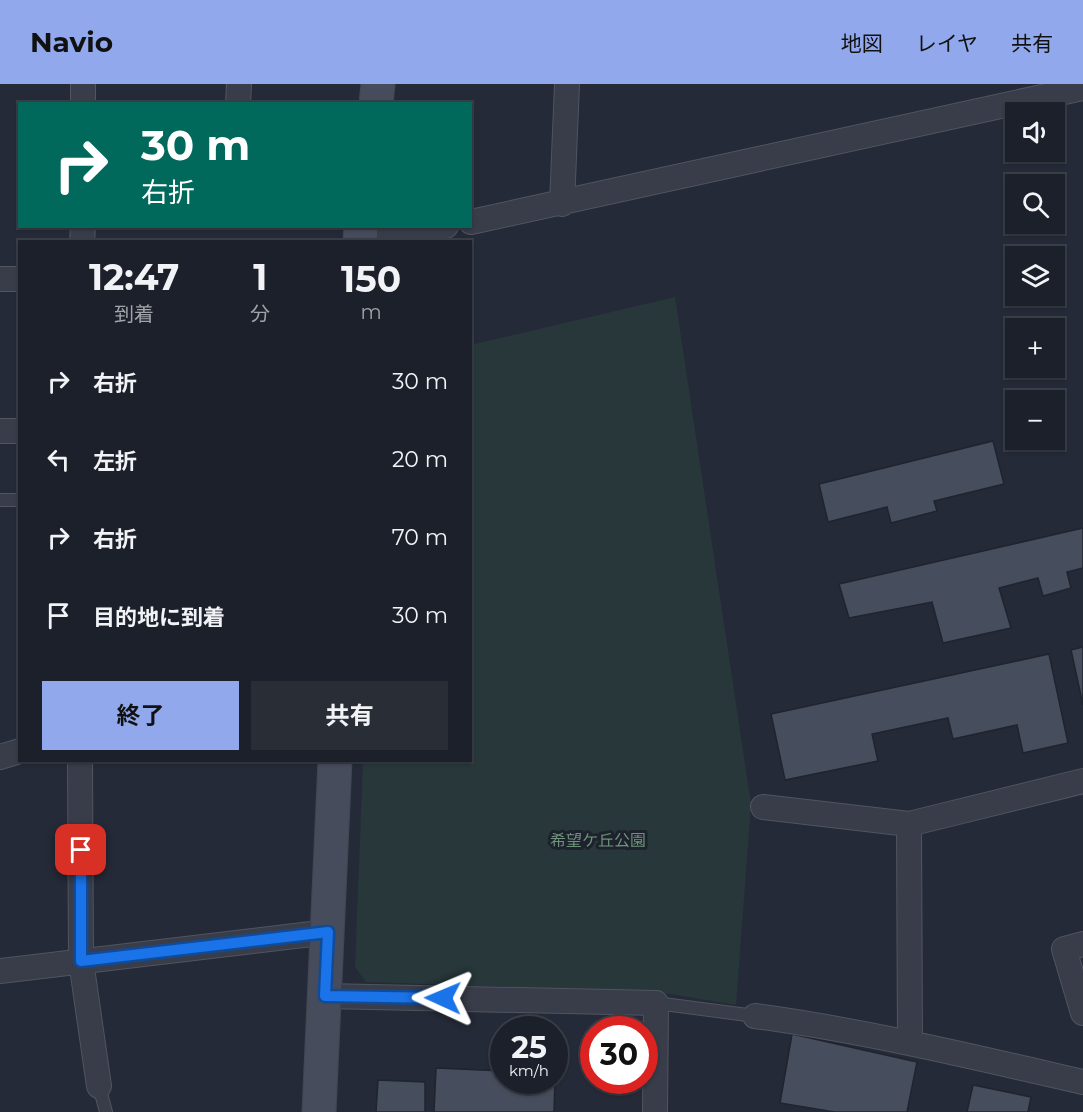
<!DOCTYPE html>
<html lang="ja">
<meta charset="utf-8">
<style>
body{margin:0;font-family:Montserrat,"Noto Sans JP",sans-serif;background:#292d36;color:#f1f3f6;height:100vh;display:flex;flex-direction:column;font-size:22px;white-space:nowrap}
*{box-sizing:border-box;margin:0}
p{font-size:20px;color:#a0a3a8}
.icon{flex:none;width:33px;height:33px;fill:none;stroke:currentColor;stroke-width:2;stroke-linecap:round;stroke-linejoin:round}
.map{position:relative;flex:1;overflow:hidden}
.sheet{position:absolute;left:18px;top:156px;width:454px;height:522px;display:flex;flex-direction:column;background:#1c202a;border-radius:0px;box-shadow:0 2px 4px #0004,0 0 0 2px #3a3e47}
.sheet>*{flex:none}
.banner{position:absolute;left:18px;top:18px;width:454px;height:126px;border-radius:0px;box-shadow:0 2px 4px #0004,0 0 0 2px #3a3e47;background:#00695c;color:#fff;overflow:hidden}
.controls{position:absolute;left:1005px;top:18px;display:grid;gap:12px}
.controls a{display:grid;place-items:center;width:60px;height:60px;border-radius:0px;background:#1c202a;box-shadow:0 2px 4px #0004,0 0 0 2px #3a3e47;font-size:30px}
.speed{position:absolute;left:490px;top:932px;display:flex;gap:12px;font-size:30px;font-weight:700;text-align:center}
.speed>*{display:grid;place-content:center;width:78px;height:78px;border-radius:50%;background:#1c202a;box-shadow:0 2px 4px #0004,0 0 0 2px #3a3e47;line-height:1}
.speed small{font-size:15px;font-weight:400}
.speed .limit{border:9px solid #d22;background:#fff;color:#111}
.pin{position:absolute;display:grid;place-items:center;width:51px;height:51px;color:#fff;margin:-26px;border-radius:12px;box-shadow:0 3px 9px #0006}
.me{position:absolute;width:66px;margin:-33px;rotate:271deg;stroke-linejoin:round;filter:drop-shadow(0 0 4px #0008)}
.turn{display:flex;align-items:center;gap:21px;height:126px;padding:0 24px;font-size:27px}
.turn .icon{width:78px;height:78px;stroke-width:2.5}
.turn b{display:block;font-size:42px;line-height:51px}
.eta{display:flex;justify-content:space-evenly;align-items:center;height:102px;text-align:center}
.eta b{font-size:36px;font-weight:700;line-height:42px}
.primary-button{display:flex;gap:12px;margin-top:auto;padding:12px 24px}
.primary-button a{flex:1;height:69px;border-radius:0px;background:#91a9ec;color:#111;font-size:24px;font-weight:700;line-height:69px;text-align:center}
.primary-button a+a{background:#292d36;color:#f1f3f6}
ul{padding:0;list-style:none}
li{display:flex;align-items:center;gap:18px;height:78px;padding:0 24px}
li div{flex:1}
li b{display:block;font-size:22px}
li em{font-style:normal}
header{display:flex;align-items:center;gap:36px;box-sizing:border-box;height:84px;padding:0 30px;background:#91a9ec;color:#111}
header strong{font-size:28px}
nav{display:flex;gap:33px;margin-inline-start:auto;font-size:21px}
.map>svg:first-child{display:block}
.green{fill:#27373a}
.building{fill:#464d5c;stroke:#1f242f;stroke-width:1.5}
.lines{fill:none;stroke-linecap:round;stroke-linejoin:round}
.lane-casing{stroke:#505560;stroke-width:14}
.street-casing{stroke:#505560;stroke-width:26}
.secondary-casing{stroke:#414651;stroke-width:35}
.lane{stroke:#383d49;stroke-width:12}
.street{stroke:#383d49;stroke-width:24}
.secondary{stroke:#464c5b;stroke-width:33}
.route-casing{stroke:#114b97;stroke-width:15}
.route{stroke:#1a73e8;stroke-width:10}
.labels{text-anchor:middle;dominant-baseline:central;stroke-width:6;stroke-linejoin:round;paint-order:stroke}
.park-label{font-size:16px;fill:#6d937a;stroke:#1d222d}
</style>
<header>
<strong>Navio</strong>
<nav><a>地図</a><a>レイヤ</a><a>共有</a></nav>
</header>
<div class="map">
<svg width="1083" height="1028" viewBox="0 0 1083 1028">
<rect width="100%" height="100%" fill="#252a38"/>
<!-- green -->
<path class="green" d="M675,213L751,720L736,921L658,908L366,898L355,883L363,677L471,676V261Z"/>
<!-- building -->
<path class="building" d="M993,357L1004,400L934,417L937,427L891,439L887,423L828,438L819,400Z
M1083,444V484L1067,488L1071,504L1043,512L1038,494L999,504L1011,544L943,559L932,518L849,534L839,500Z
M1083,563V621L1071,566Z
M1049,570L1068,659L1023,669L1017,641L953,655L948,634L872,650L878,677L785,696L771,630Z
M792,950L917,978L907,1028H834L780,1019Z
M436,984L504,987V996H555L554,1028H434Z
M378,996L425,998V1028H376Z
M973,1001L1031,1013L1028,1028H967Z"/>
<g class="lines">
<defs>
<path id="lane" d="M0,416H20
M656,919L755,932
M99,1002L106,1028"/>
<path id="street" d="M83,20V0
M238,20L239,0
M562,120L567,0
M471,138L1083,4
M82,158L83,142
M370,158L446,142
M0,195H20
M0,347H20
M0,673L20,667
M80,676L81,877L99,1002
M763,723L909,740L1083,697
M909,740L910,959
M1083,860L1064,865L1083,929
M0,887L328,848
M325,912L656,919L655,1028
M755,932C866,947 974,973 1083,998"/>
<path id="secondary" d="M376,20L378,0
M360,158L361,142
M319,1028L335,676"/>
</defs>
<!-- lane casing -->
<use href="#lane" class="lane-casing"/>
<!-- street casing -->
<use href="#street" class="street-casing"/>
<!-- secondary casing -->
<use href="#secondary" class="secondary-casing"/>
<!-- lane -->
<use href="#lane" class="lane"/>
<!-- street -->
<use href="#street" class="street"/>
<!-- secondary -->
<use href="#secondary" class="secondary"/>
</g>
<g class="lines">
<defs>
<path id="route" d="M81,766V877L328,848L325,912L443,914"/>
</defs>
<!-- route casing -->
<use href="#route" class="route-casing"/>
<!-- route -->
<use href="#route" class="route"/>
</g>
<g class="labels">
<!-- park labels -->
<g class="park-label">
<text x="598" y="756">希望ケ丘公園</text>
</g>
</g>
</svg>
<div class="controls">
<a><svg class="icon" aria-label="sound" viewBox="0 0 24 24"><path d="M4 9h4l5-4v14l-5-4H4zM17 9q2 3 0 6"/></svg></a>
<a><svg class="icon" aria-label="search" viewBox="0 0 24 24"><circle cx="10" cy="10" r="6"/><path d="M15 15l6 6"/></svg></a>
<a><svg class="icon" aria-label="layers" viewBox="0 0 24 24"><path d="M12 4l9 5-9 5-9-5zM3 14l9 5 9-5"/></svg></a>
<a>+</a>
<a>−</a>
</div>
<div class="speed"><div>25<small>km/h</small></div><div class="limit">30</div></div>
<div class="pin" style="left:81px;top:766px;background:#d93025"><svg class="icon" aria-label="arrive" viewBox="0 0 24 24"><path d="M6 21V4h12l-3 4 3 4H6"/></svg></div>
<svg class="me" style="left:443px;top:914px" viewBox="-20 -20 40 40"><path d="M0-17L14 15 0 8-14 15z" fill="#1a73e8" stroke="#fff" stroke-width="4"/></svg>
<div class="banner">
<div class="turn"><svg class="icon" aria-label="right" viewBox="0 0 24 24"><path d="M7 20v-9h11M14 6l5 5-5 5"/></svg><div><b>30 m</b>右折</div></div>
</div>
<section class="sheet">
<div class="eta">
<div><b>12:47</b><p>到着</p></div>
<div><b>1</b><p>分</p></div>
<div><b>150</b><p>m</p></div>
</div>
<ul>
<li><svg class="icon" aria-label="right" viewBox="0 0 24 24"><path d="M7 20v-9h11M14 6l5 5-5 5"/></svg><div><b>右折</b></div><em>30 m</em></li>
<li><svg class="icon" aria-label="left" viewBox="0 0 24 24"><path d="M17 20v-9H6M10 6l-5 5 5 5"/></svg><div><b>左折</b></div><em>20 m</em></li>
<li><svg class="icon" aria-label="right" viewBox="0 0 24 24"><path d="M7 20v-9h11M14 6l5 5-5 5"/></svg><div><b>右折</b></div><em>70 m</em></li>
<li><svg class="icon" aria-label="arrive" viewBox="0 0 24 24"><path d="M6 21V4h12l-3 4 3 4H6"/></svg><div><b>目的地に到着</b></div><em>30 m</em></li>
</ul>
<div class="primary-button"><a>終了</a><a>共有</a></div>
</section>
</div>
